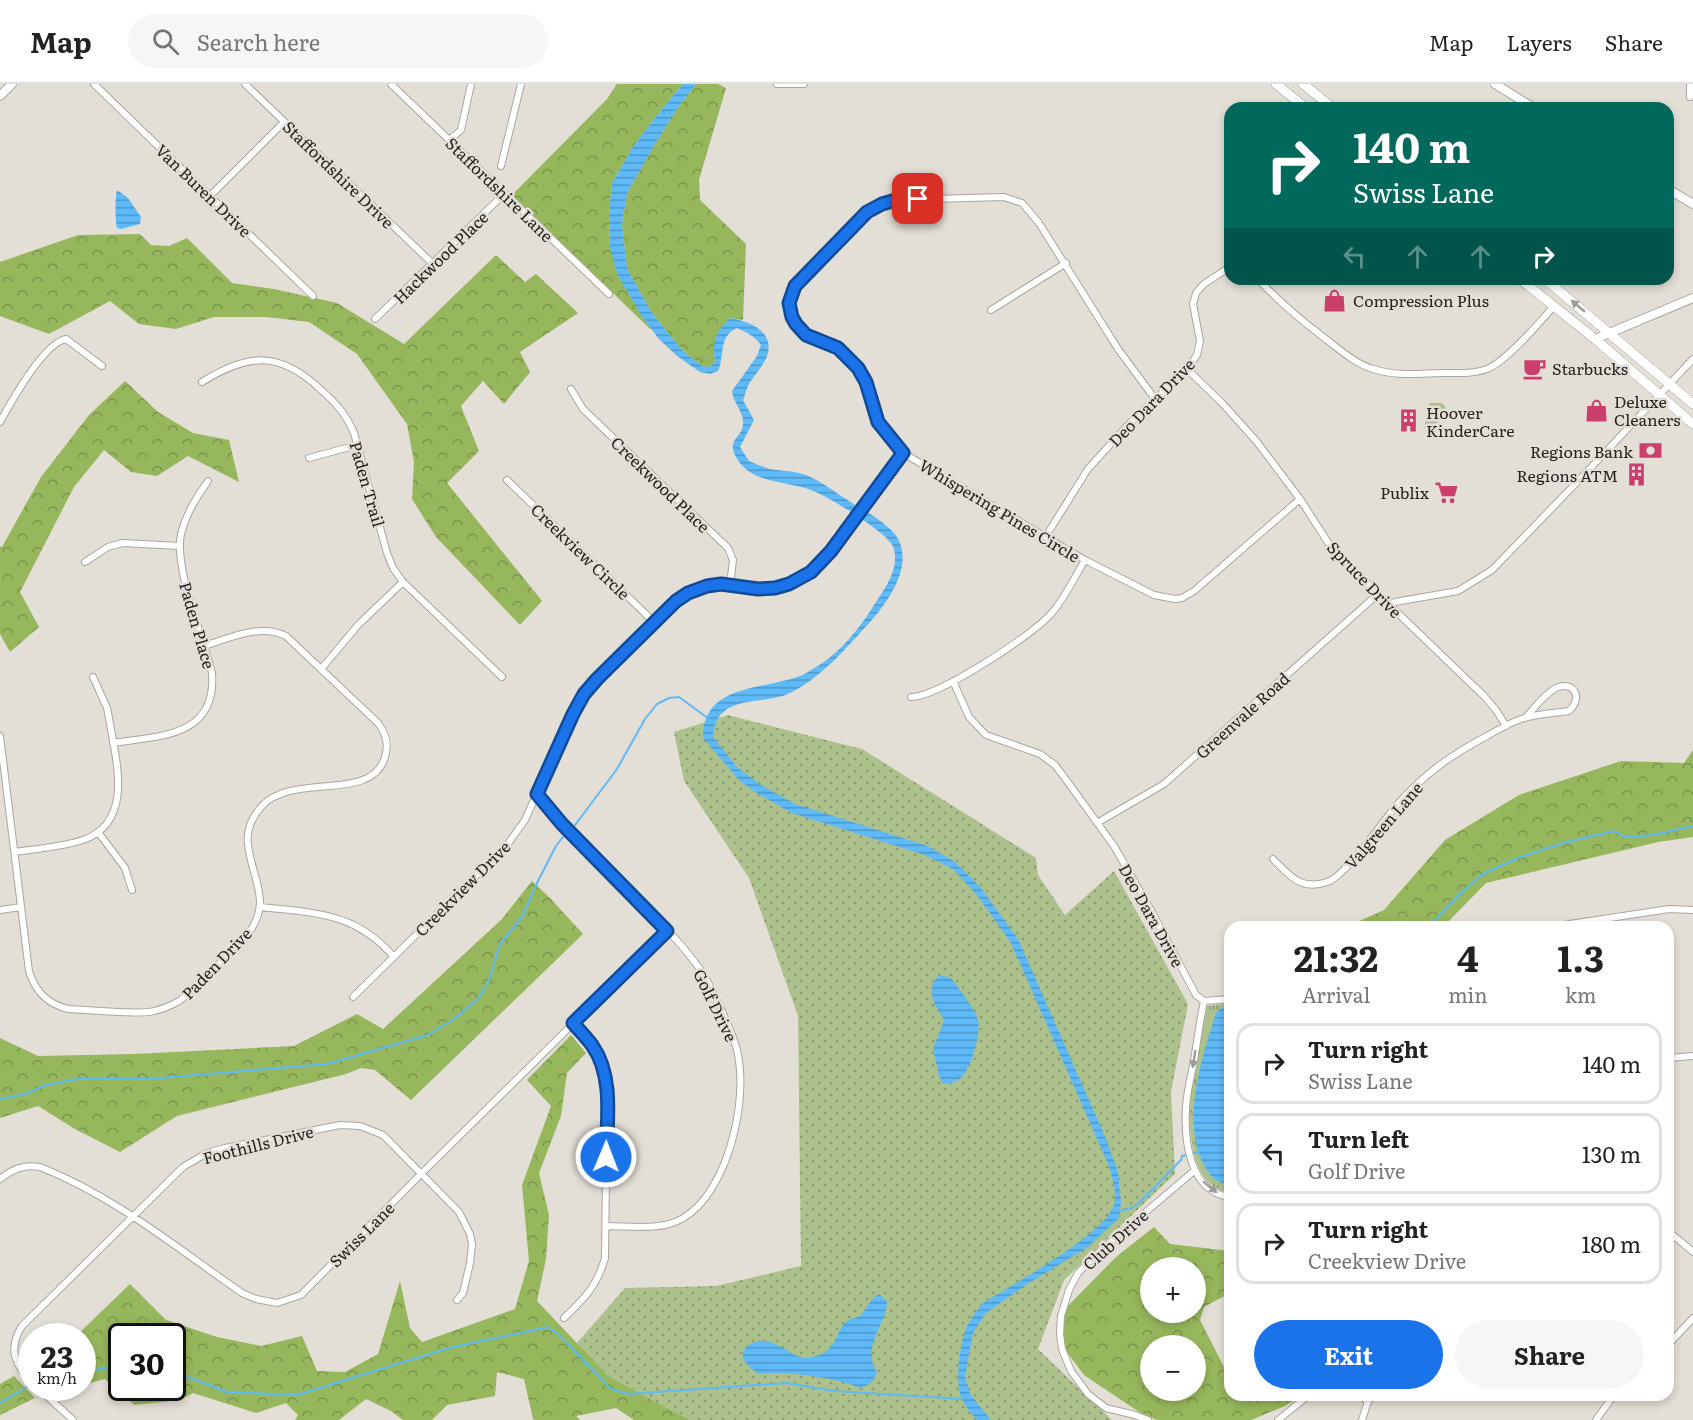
<!DOCTYPE html>
<meta charset="utf-8">
<style>
body{margin:0;font-family:Literata,serif;background:#f6f6f6;color:#222;height:100vh;display:flex;flex-direction:column;font-size:22px;white-space:nowrap}
*{box-sizing:border-box;margin:0}
p{font-size:20px;color:#767676}
.icon{flex:none;width:33px;height:33px;fill:none;stroke:currentColor;stroke-width:2;stroke-linecap:round;stroke-linejoin:round}
.map{position:relative;flex:1;overflow:hidden}
.panel{position:absolute;left:1224px;top:837px;width:450px;height:480px;display:flex;flex-direction:column;background:#fff;border-radius:18px;box-shadow:0 3px 9px #0003}
.panel>*{flex:none}
.top-card{position:absolute;left:1224px;top:18px;width:450px;height:183px;border-radius:18px;box-shadow:0 3px 9px #0003;background:#00695c;color:#fff;overflow:hidden}
.fabs{position:absolute;left:1140px;top:1173px;display:grid;gap:12px}
.fabs a{display:grid;place-items:center;width:66px;height:66px;border-radius:50%;background:#fff;box-shadow:0 3px 9px #0003;font-size:30px}
.speed{position:absolute;left:18px;top:1239px;display:flex;gap:12px;font-size:30px;font-weight:700;text-align:center}
.speed>*{display:grid;place-content:center;width:78px;height:78px;border-radius:50%;background:#fff;box-shadow:0 3px 9px #0003;line-height:1}
.speed small{font-size:15px;font-weight:400}
.speed .limit{border:3px solid #111;border-radius:9px;background:#fff;color:#111}
.pin{position:absolute;display:grid;place-items:center;width:51px;height:51px;color:#fff;margin:-26px;border-radius:12px;box-shadow:0 3px 9px #0006}
.me{position:absolute;width:66px;margin:-33px;rotate:1deg;stroke-linejoin:round;filter:drop-shadow(0 0 4px #0008)}
.turn{display:flex;align-items:center;gap:21px;height:126px;padding:0 30px;font-size:27px}
.turn .icon{width:78px;height:78px;stroke-width:2.5}
.turn b{display:block;font-size:42px;line-height:51px}
.lanes{display:flex;align-items:center;height:57px;padding:0 30px;background:#0003;justify-content:center;gap:30px;direction:ltr}
.lanes .off{opacity:.35}
.eta{display:flex;justify-content:space-evenly;align-items:center;height:102px;text-align:center}
.eta b{font-size:36px;font-weight:700;line-height:42px}
.button{display:flex;gap:12px;margin-top:auto;padding:12px 30px}
.button a{flex:1;height:69px;border-radius:36px;background:#1a73e8;color:#fff;font-size:24px;font-weight:700;line-height:69px;text-align:center}
.button a+a{background:#f6f6f6;color:#222}
ul{padding:0;list-style:none}
li{display:flex;align-items:center;gap:18px;height:81px;margin:0 12px 9px;padding:0 18px;border:3px solid #e0e0e0;border-radius:18px}
li div{flex:1}
li b{display:block;font-size:22px}
li em{font-style:normal}
header{display:flex;align-items:center;gap:36px;box-sizing:border-box;height:84px;padding:0 30px;background:#fff;border-bottom:2px solid #e0e0e0}
header strong{font-size:28px}
nav{display:flex;gap:33px;margin-inline-start:auto;font-size:21px}
.search{width:420px;height:54px;background:#f6f6f6;display:flex;align-items:center;gap:15px;box-sizing:border-box;padding:0 21px;border-radius:33px;color:#767676;font-size:22px}
.map>svg:first-child{display:block}
.grass{fill:url(#grass-dots)}
.forest{fill:url(#forest-crowns);fill-rule:evenodd}
.park{fill:url(#park-tufts)}
.water{fill:url(#water-rules)}
.lines{fill:none;stroke-linecap:round;stroke-linejoin:round}
.stream{stroke:#5ebaf8;stroke-width:2}
.street-casing{stroke:#aba69e;stroke-width:8}
.secondary-casing{stroke:#aba69e;stroke-width:10}
.primary-casing{stroke:#aba69e;stroke-width:10}
.street{stroke:#fff;stroke-width:6}
.secondary{stroke:#fff;stroke-width:8}
.primary{stroke:#fff;stroke-width:9}
.oneway{fill:#9d9c9b}
.route-casing{stroke:#114b97;stroke-width:15}
.route{stroke:#1a73e8;stroke-width:10}
.labels{text-anchor:middle;dominant-baseline:central;stroke-width:5;stroke-linejoin:round;paint-order:stroke}
.street-label{font-size:16px;fill:#252320;stroke:#e3ded6}
.poi-label{font-size:16px;fill:#252320;stroke:#e3ded6;text-anchor:start}
</style>
<header>
<strong>Map</strong>
<div class="search"><svg class="icon" aria-label="search" viewBox="0 0 24 24"><circle cx="10" cy="10" r="6"/><path d="M15 15l6 6"/></svg>Search here</div>
<nav><a>Map</a><a>Layers</a><a>Share</a></nav>
</header>
<div class="map">
<svg width="1693" height="1336" viewBox="0 0 1693 1336">
<defs>
<pattern id="grass-dots" width="8" height="8" patternUnits="userSpaceOnUse" patternTransform="scale(1.5)"><rect width="8" height="8" fill="#acc18c"/><path d="M2 2h.1M6 6h.1" fill="none" stroke="#8c9c72" stroke-width="1.8" stroke-linecap="round"/></pattern>
<pattern id="forest-crowns" width="20" height="18" patternUnits="userSpaceOnUse" patternTransform="scale(1.5)"><rect width="20" height="18" fill="#96b75c"/><path d="M2 6a3 3 0 1 1 6 0M12 15a3 3 0 1 1 6 0" fill="none" stroke="#7a944c"/></pattern>
<pattern id="park-tufts" width="24" height="20" patternUnits="userSpaceOnUse" patternTransform="scale(1.5)"><rect width="24" height="20" fill="#acc18c"/><path d="M3 7l-1-3M5 7V3M7 7l1-3M15 17l-1-3M17 17v-4M19 17l1-3" fill="none" stroke="#8c9c72"/></pattern>
<pattern id="water-rules" width="6" height="5" patternUnits="userSpaceOnUse" patternTransform="scale(1.5)"><rect width="6" height="5" fill="#5ebaf8"/><path d="M0 2.5h6" fill="none" stroke="#4d97c8"/></pattern>
</defs>
<rect width="100%" height="100%" fill="#e3ded6"/>
<!-- grass -->
<path class="grass" d="M728,631L862,665L1036,774L1038,791L1065,831L1114,787L1188,920L1171,1008L1175,1090L1064,1196L1038,1265L1112,1336H690L608,1292L576,1260L625,1204L716,1202L801,1182L798,932L749,794L684,697L674,648Z"/>
<!-- forest -->
<path class="forest" d="M617,0H683L654,35L633,63L612,99L609,129L610,164L643,234L652,245H650L512,111L607,15Z
M696,0H718L726,4L699,96L700,116L746,160L743,236L730,234L714,271L715,278L709,283L702,282L682,266L652,229L627,185L622,141L627,109L655,60L677,25Z
M140,150L151,161L169,162L187,154L232,199L274,205L337,219L404,260L496,171L525,198L536,190L578,229L520,268L530,288L504,320L483,297L461,322L479,367L447,399L542,517L520,541L436,453L412,415L414,378L407,340L357,270L309,238L266,233H214L176,245L139,240L110,217L49,250L0,232V178L78,151Z
M125,297L158,328L193,349L229,356L239,398L188,372L157,392L131,388L104,366L74,403L20,508L39,543L10,568L0,550V462L2,463L41,393L89,331Z
M1693,666V753L1658,758L1486,799L1443,843H1346L1384,826L1445,756L1519,711L1621,677L1684,679Z
M532,797L550,814L583,850L411,1016L375,986L361,984L346,990L177,1032L120,1068L75,1045L38,1022L0,1034V954L38,972L134,970L294,962L357,930L383,945L501,836Z
M571,951L586,969L567,989L561,1032L539,1089L549,1131L546,1175L537,1217L608,1292L690,1336H634L616,1324L576,1332L580,1336H535L533,1335L524,1295L497,1288L495,1312L447,1321L432,1336H403L391,1327L366,1315L339,1336H295L298,1331L286,1319L256,1329L193,1309L180,1316L134,1321L105,1295L83,1301L82,1252H76L130,1200L166,1236L217,1253L261,1262L302,1252L317,1287L345,1288L378,1270L400,1197L410,1244L422,1258L515,1225L529,1177L522,1101L551,1022L527,996ZM122,1252H172V1304H122Z
M1154,1143L1170,1160L1230,1167V1209L1204,1223L1200,1236L1225,1285L1230,1291V1311H1303L1285,1322L1251,1336H1157L1139,1328L1084,1291L1058,1256L1063,1227L1116,1173ZM1150,1184H1196V1228H1150ZM1150,1262H1196V1306H1150Z
M14,1292L35,1314L0,1331V1300Z"/>
<!-- park -->
<path class="park" d="M1430,319H1442L1445,322L1447,329L1430,345L1424,344Z
M1230,919V1109C1198,1102 1193,1072 1190,1044C1189,1037 1187,1029 1188,1021C1192,989 1201,954 1207,922Z"/>
<!-- water -->
<path class="water" d="M683,0H696L677,25L655,60L627,109L622,141L627,185L652,229L682,266L702,282L709,283L715,278C712,256 715,250 730,234C748,237 773,246 768,269C765,281 753,292 748,302C746,306 745,311 743,316L754,336L740,363L749,377C756,380 763,383 770,385C782,387 795,387 806,391C821,397 836,409 849,417C864,426 882,436 894,449C917,477 889,517 870,538C846,564 824,591 792,608C764,623 716,607 713,653L737,683L761,701L795,720L928,762L955,778L981,804L1018,855L1104,1050L1118,1088L1121,1118L1119,1134L1088,1163L1026,1201L986,1229L973,1249L965,1292L970,1310L991,1336H977C971,1329 964,1321 961,1312C955,1298 960,1261 965,1247C969,1236 976,1228 983,1219C1010,1202 1109,1148 1114,1120C1117,1107 1112,1093 1108,1080L1011,859L977,811L953,785L925,771L792,729L755,708L740,697L703,654C702,600 763,606 800,592C805,590 811,586 816,583C839,570 860,544 874,521C883,507 894,493 895,476C895,470 895,465 891,459C881,445 825,410 808,405C783,397 750,399 736,373C726,355 742,354 743,341C745,329 733,319 732,307L757,272L761,261C755,252 747,249 737,244C718,252 725,272 718,287L710,290L700,288L677,272L659,255L643,234L618,192L610,164L609,129L612,99L633,63L654,35Z
M117,106L128,114L141,133L140,140L121,145L117,144C115,136 115,114 117,106Z
M940,891L951,894C960,906 971,919 977,933C983,946 971,985 961,994C956,998 948,1000 943,1000L939,992L933,965L944,936C935,921 923,905 940,891Z
M1230,923V1100C1217,1100 1211,1093 1205,1083C1180,1038 1202,974 1216,929L1221,924Z
M879,1210L887,1217C887,1237 869,1254 872,1275C872,1279 875,1285 877,1289C873,1298 869,1301 860,1304C834,1293 786,1287 758,1290C752,1285 745,1280 743,1273C742,1268 745,1264 749,1261C771,1247 786,1272 806,1274C811,1274 819,1271 824,1269C836,1262 836,1249 845,1239C849,1234 856,1235 861,1231C867,1224 871,1214 879,1210Z"/>
<g class="lines">
<!-- stream -->
<path class="stream" d="M575,741L617,685L645,635L657,620L669,614L679,613L709,635
M1428,843L1462,808L1483,790L1518,774L1563,759L1614,747L1624,753L1653,751L1693,742
M0,1015L25,1010L46,1001L78,995H148L327,980L428,951L454,935L479,914L489,896L500,860L522,833L538,797L556,762L563,753
M1118,1127L1132,1124L1140,1118L1181,1076L1182,1072L1199,1068
M172,1287L227,1308L297,1311L449,1264L548,1243L558,1250L611,1305L628,1310L787,1299L834,1307L963,1315
M82,1289L122,1280
M0,1319L27,1303"/>
<defs>
<path id="street" d="M94,0L313,212
M245,0L433,180
M391,0L609,210
M777,0H804
M1690,13V0
M449,56L461,46L471,0
M501,82L521,0
M210,112L284,38
M1258,195C1279,218 1302,237 1327,256C1340,266 1356,280 1373,285C1395,292 1419,290 1442,289C1457,289 1473,290 1487,285C1506,278 1540,238 1554,222
M991,226L1066,179
M375,235L504,110
M1187,285L1223,320L1257,358L1300,415L1329,460L1378,510L1484,612L1496,626L1506,642
M202,298C247,270 279,266 320,305C335,318 346,330 354,349L387,469L393,484L403,498L502,593
M571,305L583,325L728,464L733,476L730,501
M1155,315L1118,265L1039,139L1022,119L1004,113L896,116L882,120L866,128L795,202L789,219L792,233L796,240L806,251L838,264L858,284L866,298L878,338L903,369L1085,476L1154,511L1175,515L1182,514L1194,507L1300,415
M0,338C11,318 44,259 66,255L102,282
M309,374L357,361
M507,396L654,538
M1046,452L1088,385L1127,342L1187,285L1197,271L1200,257L1193,220L1196,209L1204,200L1230,183
M85,478L108,463L122,459L180,462
M1389,521L1395,518L1458,507L1492,486L1582,393L1693,275
M322,584L358,541L403,498
M953,597L969,633L986,651L1040,670L1055,681L1067,697L1114,762L1152,828L1196,911L1204,917
M911,613C938,613 1031,552 1050,531C1064,516 1074,494 1085,476
M0,652L29,887C35,907 47,920 68,925C85,926 102,927 118,928C130,928 143,930 154,927C163,925 172,921 179,917C190,909 200,898 209,889C228,870 261,847 260,817C258,782 232,754 262,722C293,688 372,719 385,673C389,660 386,650 378,639L286,552C260,539 230,554 204,562
M113,659C160,652 217,653 212,589C203,552 174,485 181,450C186,430 196,414 208,397
M537,710C569,748 605,783 640,819C658,837 678,855 693,876C704,889 711,904 718,919C725,934 733,950 737,966C745,1001 738,1044 725,1078C714,1105 696,1135 665,1141C646,1145 625,1142 606,1142
M1097,739L1164,700L1378,510
M98,748L125,784L132,806
M15,768C37,765 61,763 83,756C136,737 115,674 109,634L107,624L93,593
M1273,775C1290,792 1301,807 1327,798C1346,792 1382,738 1397,721C1424,690 1451,671 1487,652C1499,645 1511,638 1524,634C1539,630 1555,629 1569,627C1584,613 1573,596 1556,604C1544,610 1534,625 1525,634
M260,823C314,829 355,828 393,872
M0,826L21,823
M1550,843L1669,825L1693,826
M353,913L507,761L525,736L577,621L584,610L597,595L676,517L688,509L713,501H730L758,505L775,504L789,500L811,488L831,467L903,369
M1204,917C1200,937 1197,957 1194,977C1191,992 1187,1007 1186,1023C1184,1056 1189,1108 1230,1113
M1204,917L1230,915
M1668,974L1693,972
M0,1095C13,1085 24,1080 40,1083C114,1112 177,1164 242,1209L256,1215L277,1219L301,1211L421,1090L667,847
M1668,1147L1693,1168
M564,1234C585,1214 597,1202 605,1174L607,1003C603,975 592,960 573,940
M1668,1261L1693,1234
M32,1298C14,1280 8,1264 22,1242L183,1083L207,1069L225,1064L340,1041L360,1042L383,1051L459,1128L470,1150L472,1160L470,1179L463,1209L457,1216
M38,1304L73,1336
M1359,1311L1368,1317
M1148,1336L1135,1331L1106,1324L1088,1310L1071,1287L1062,1265L1060,1250L1061,1232L1069,1206L1078,1189L1101,1166L1194,1087
M1278,1336L1309,1311
M1362,1336L1368,1317L1374,1311
M1596,1336L1614,1311"/>
<path id="secondary" d="M1495,0L1534,24
M0,12L12,0
M1668,105L1693,120
M1595,255L1693,214"/>
<path id="primary" d="M1276,0L1306,24
M1303,0L1333,24
M1520,195L1595,255L1693,340
M1545,195L1693,320"/>
</defs>
<!-- street casing -->
<use href="#street" class="street-casing"/>
<!-- secondary casing -->
<use href="#secondary" class="secondary-casing"/>
<!-- primary casing -->
<use href="#primary" class="primary-casing"/>
<!-- street -->
<use href="#street" class="street"/>
<!-- secondary -->
<use href="#secondary" class="secondary"/>
<!-- primary -->
<use href="#primary" class="primary"/>
</g>
<!-- one-way arrows -->
<defs><path id="oneway-solid" d="M-6-.8H1V-3.2L6.5 0L1 3.2V.8H-6Z" transform="scale(1.5)"/></defs>
<g class="oneway">
<use href="#oneway-solid" transform="translate(1578 222) rotate(-140)"/>
<use href="#oneway-solid" transform="translate(1194 975) rotate(99)"/>
<use href="#oneway-solid" transform="translate(1210 1103) rotate(39)"/>
</g>
<g class="lines">
<defs>
<path id="route" d="M606,1073C607,1036 614,992 592,961C586,953 579,946 573,939L667,847L562,740L537,710L573,630L584,610L597,595L676,517L688,509L707,502L721,500L758,505L775,504L789,500L811,488L831,467L903,369L878,338L866,298L858,284L838,264L806,251L796,240L792,233L789,219L795,202L867,128L882,120L896,116L918,115"/>
</defs>
<!-- route casing -->
<use href="#route" class="route-casing"/>
<!-- route -->
<use href="#route" class="route"/>
</g>
<!-- icons -->
<defs>
<symbol id="shop-bare" viewBox="-9 -9 18 18"><path d="M-5-2.5h2.3a2.7 3.5 0 0 1 5.4 0H5L5.5 6h-11ZM-1.5-2.5h3a1.5 2.3 0 0 0-3 0Z" fill="#cc3f6d" stroke="#e3ded6" stroke-width="2.5" paint-order="stroke"/></symbol>
<symbol id="cafe-bare" viewBox="-9 -9 18 18"><path d="M-5.5-4.5H6V0H3Q3 3.5 0 3.5H-2.5Q-5.5 3.5-5.5 0ZM3-3.2v2h1.7v-2ZM-6 4.5H4V6H-6Z" fill="#cc3f6d" stroke="#e3ded6" stroke-width="2.5" paint-order="stroke"/></symbol>
<symbol id="building-bare" viewBox="-9 -9 18 18"><path d="M-4-6H4V6H1V3H-1V6H-4ZM-2.5-4.3h1.7v1.8h-1.7ZM.8-4.3h1.7v1.8H.8ZM-2.5-1h1.7V.8h-1.7ZM.8-1h1.7V.8H.8Z" fill="#cc3f6d" stroke="#e3ded6" stroke-width="2.5" paint-order="stroke"/></symbol>
<symbol id="bank-bare" viewBox="-9 -9 18 18"><path d="M-6-4H6V4H-6ZM0-2.3a2.3 2.3 0 1 0 0 4.6a2.3 2.3 0 1 0 0-4.6Z" fill="#cc3f6d" stroke="#e3ded6" stroke-width="2.5" paint-order="stroke"/></symbol>
<symbol id="supermarket-bare" viewBox="-9 -9 18 18"><path d="M-6-5.5h2.5l.6 2H6L4.5 2H-2.5L-4.4-4H-6ZM-1.5 3.2a1.3 1.3 0 1 0 .1 0ZM3 3.2a1.3 1.3 0 1 0 .1 0Z" fill="#cc3f6d" stroke="#e3ded6" stroke-width="2.5" paint-order="stroke"/></symbol>
</defs>
<g fill-rule="evenodd">
<use href="#shop-bare" x="1318" y="200" width="33" height="33"/>
<use href="#cafe-bare" x="1518" y="268" width="33" height="33"/>
<use href="#shop-bare" x="1580" y="310" width="33" height="33"/>
<use href="#building-bare" x="1392" y="320" width="33" height="33"/>
<use href="#bank-bare" x="1634" y="350" width="33" height="33"/>
<use href="#building-bare" x="1620" y="374" width="33" height="33"/>
<use href="#supermarket-bare" x="1430" y="392" width="33" height="33"/>
</g>
<g class="labels">
<!-- street labels -->
<g class="street-label">
<text transform="translate(339 90) rotate(44)">Staffordshire Drive</text>
<text transform="translate(500 105) rotate(44)">Staffordshire Lane</text>
<text transform="translate(204 106) rotate(44)">Van Buren Drive</text>
<text transform="translate(440 173) rotate(-44)">Hackwood Place</text>
<text transform="translate(1151 318) rotate(-46)">Deo Dara Drive</text>
<text transform="translate(368 400) rotate(74)">Paden Trail</text>
<text transform="translate(661 400) rotate(44)">Creekwood Place</text>
<text transform="translate(1000 426) rotate(31)">Whispering Pines Circle</text>
<text transform="translate(581 467) rotate(44)">Creekview Circle</text>
<text transform="translate(1365 495) rotate(46)">Spruce Drive</text>
<text transform="translate(198 541) rotate(74)">Paden Place</text>
<text transform="translate(1242 631) rotate(-42)">Greenvale Road</text>
<text transform="translate(1383 741) rotate(-49)">Valgreen Lane</text>
<text transform="translate(462 804) rotate(-45)">Creekview Drive</text>
<text transform="translate(1152 831) rotate(61)">Deo Dara Drive</text>
<text transform="translate(216 879) rotate(-46)">Paden Drive</text>
<text transform="translate(716 921) rotate(64)">Golf Drive</text>
<text transform="translate(258 1060) rotate(-14)">Foothills Drive</text>
<text transform="translate(361 1150) rotate(-45)">Swiss Lane</text>
<text transform="translate(1115 1155) rotate(-42)">Club Drive</text>
</g>
<!-- poi labels -->
<g class="poi-label">
<text x="1353" y="216">Compression Plus</text>
<text x="1552" y="284">Starbucks</text>
<text x="1614" y="317">Deluxe<tspan x="1614" dy="18">Cleaners</tspan></text>
<text x="1426" y="328">Hoover<tspan x="1426" dy="18">KinderCare</tspan></text>
<text x="1633" y="367" text-anchor="end">Regions Bank</text>
<text x="1618" y="391" text-anchor="end">Regions ATM</text>
<text x="1429" y="408" text-anchor="end">Publix</text>
</g>
</g>
</svg>
<div class="fabs">
<a>+</a>
<a>−</a>
</div>
<div class="speed"><div>23<small>km/h</small></div><div class="limit">30</div></div>
<div class="pin" style="left:918px;top:115px;background:#d93025"><svg class="icon" aria-label="arrive" viewBox="0 0 24 24"><path d="M6 21V4h12l-3 4 3 4H6"/></svg></div>
<svg class="me" style="left:606px;top:1073px" viewBox="-20 -20 40 40"><circle r="17" fill="#1a73e8" stroke="#fff" stroke-width="3"/><path d="M0-11L8 9 0 5-8 9z" fill="#fff"/></svg>
<div class="top-card">
<div class="turn"><svg class="icon" aria-label="right" viewBox="0 0 24 24"><path d="M7 20v-9h11M14 6l5 5-5 5"/></svg><div><b>140 m</b>Swiss Lane</div></div>
<div class="lanes"><svg class="icon off" aria-label="left" viewBox="0 0 24 24"><path d="M17 20v-9H6M10 6l-5 5 5 5"/></svg><svg class="icon off" aria-label="ahead" viewBox="0 0 24 24"><path d="M12 20V5M6 11l6-6 6 6"/></svg><svg class="icon off" aria-label="ahead" viewBox="0 0 24 24"><path d="M12 20V5M6 11l6-6 6 6"/></svg><svg class="icon" aria-label="right" viewBox="0 0 24 24"><path d="M7 20v-9h11M14 6l5 5-5 5"/></svg></div>
</div>
<section class="panel">
<div class="eta">
<div><b>21:32</b><p>Arrival</p></div>
<div><b>4</b><p>min</p></div>
<div><b>1.3</b><p>km</p></div>
</div>
<ul>
<li><svg class="icon" aria-label="right" viewBox="0 0 24 24"><path d="M7 20v-9h11M14 6l5 5-5 5"/></svg><div><b>Turn right</b><p>Swiss Lane</p></div><em>140 m</em></li>
<li><svg class="icon" aria-label="left" viewBox="0 0 24 24"><path d="M17 20v-9H6M10 6l-5 5 5 5"/></svg><div><b>Turn left</b><p>Golf Drive</p></div><em>130 m</em></li>
<li><svg class="icon" aria-label="right" viewBox="0 0 24 24"><path d="M7 20v-9h11M14 6l5 5-5 5"/></svg><div><b>Turn right</b><p>Creekview Drive</p></div><em>180 m</em></li>
</ul>
<div class="button"><a>Exit</a><a>Share</a></div>
</section>
</div>
